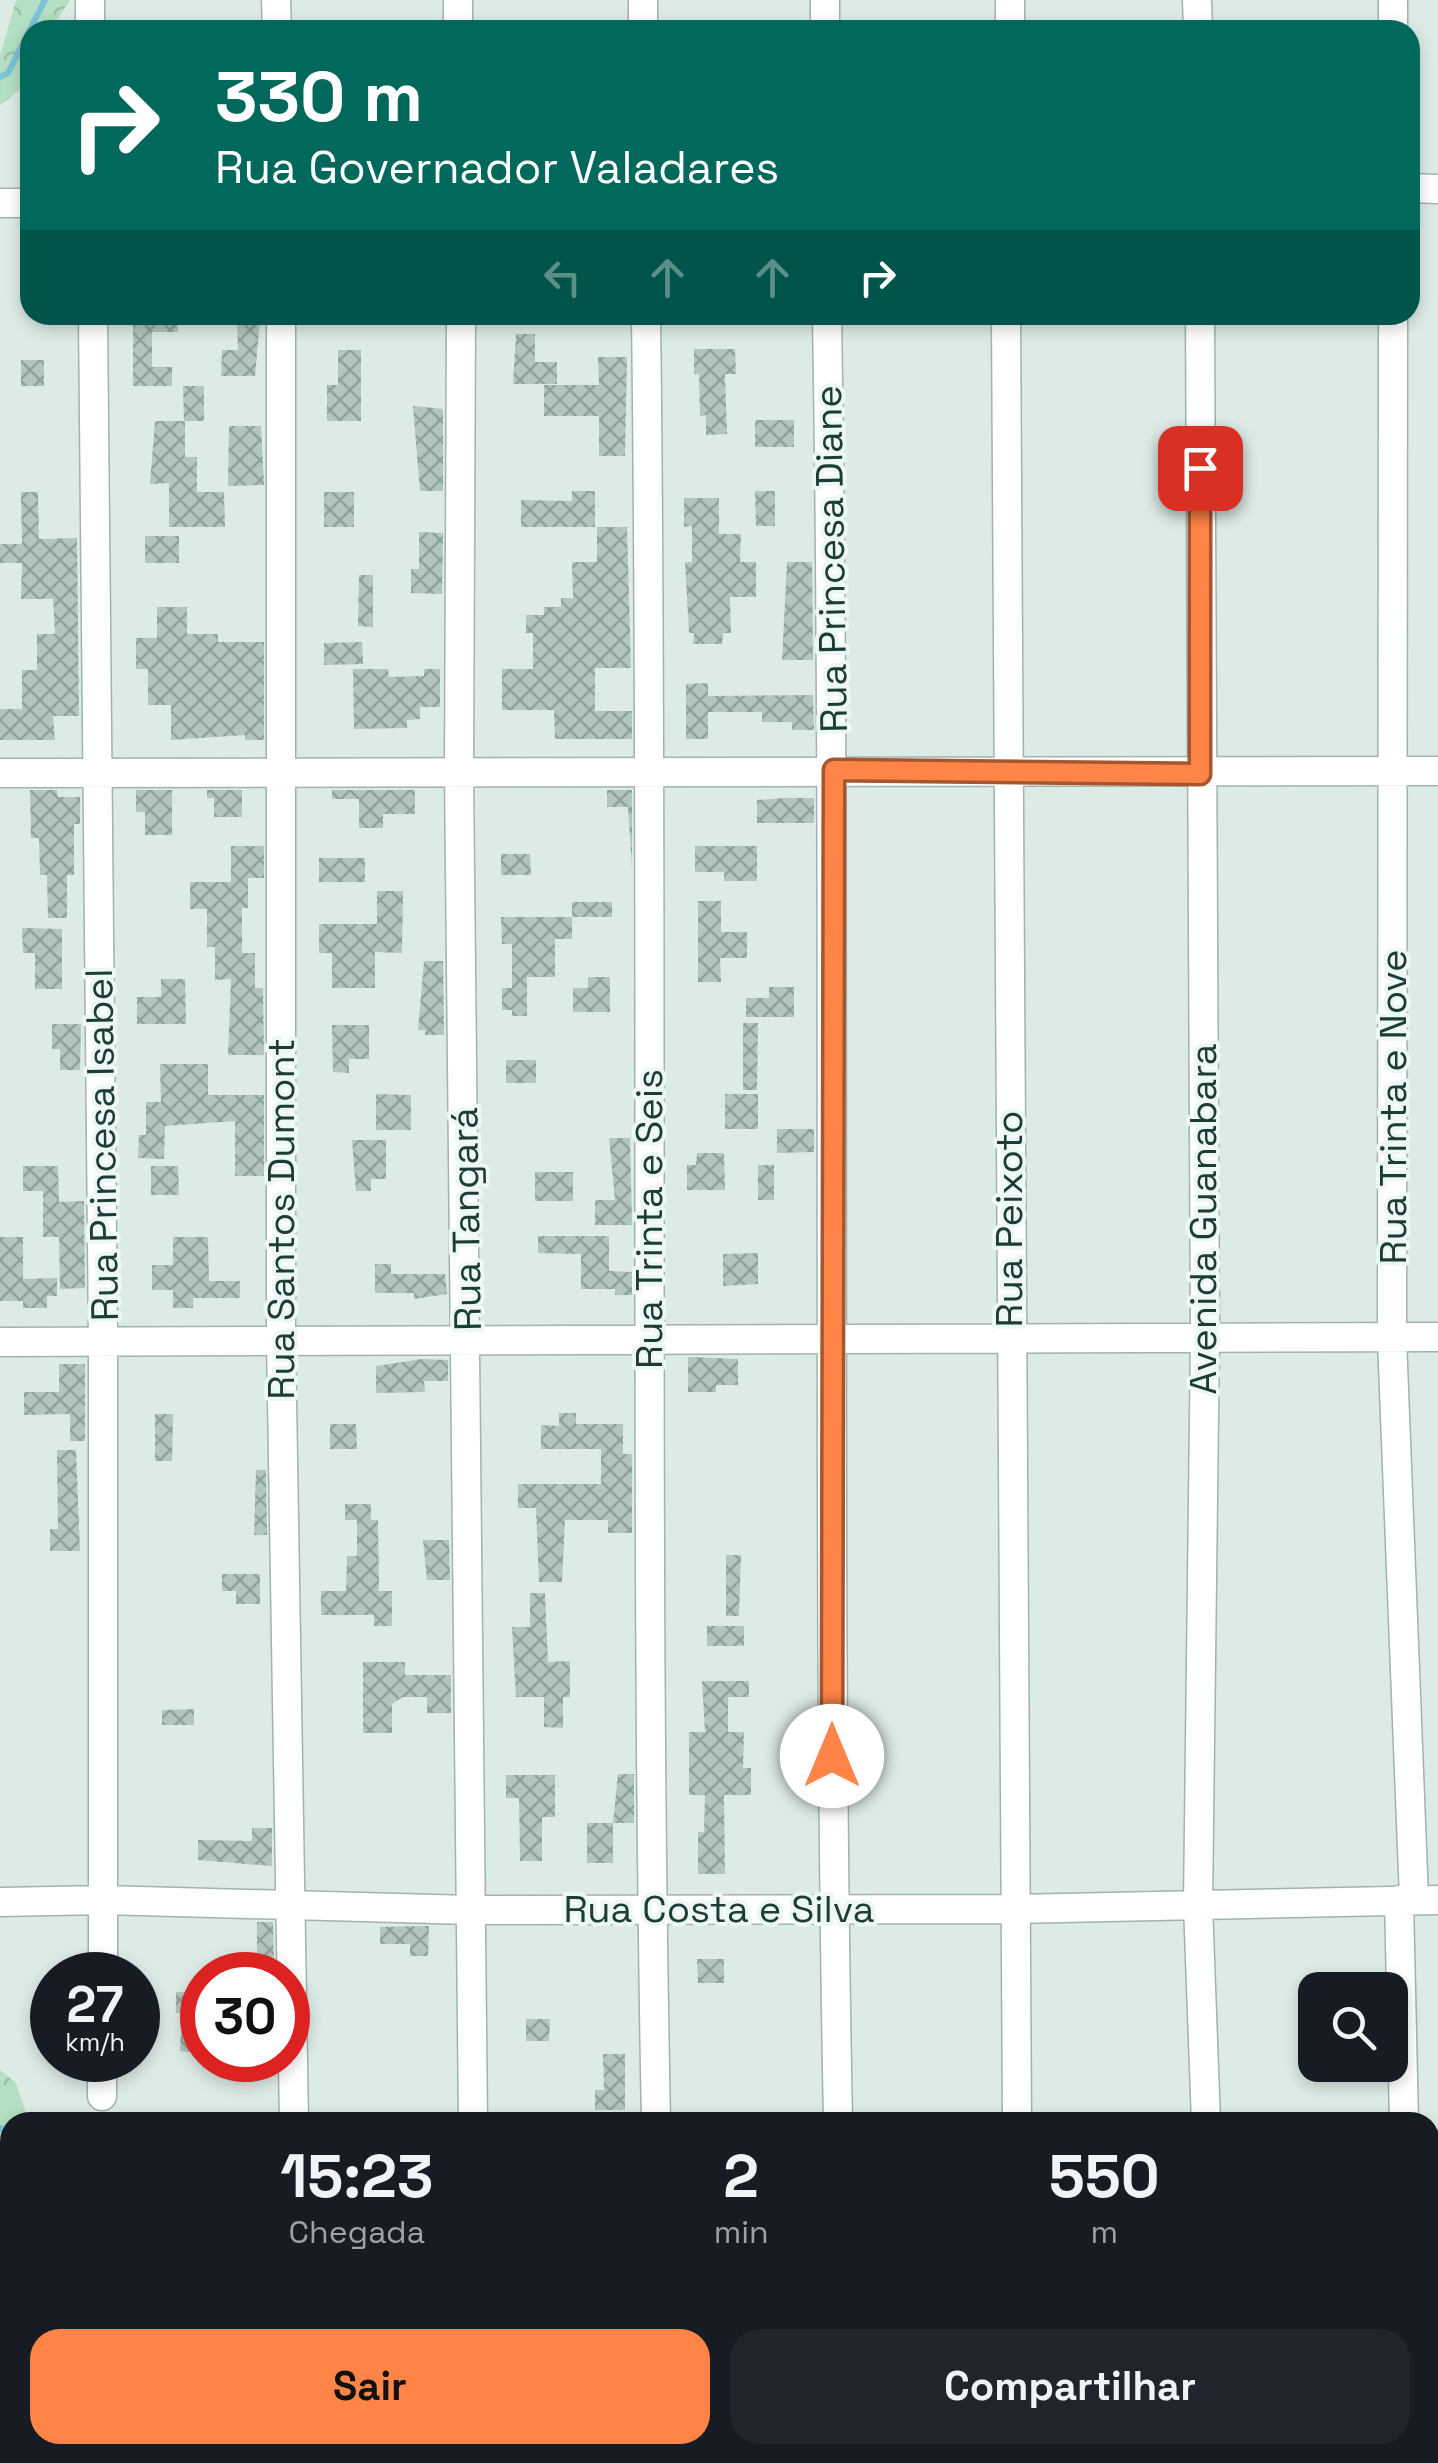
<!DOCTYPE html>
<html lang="pt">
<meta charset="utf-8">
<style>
body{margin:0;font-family:"Space Grotesk",sans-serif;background:#20242c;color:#f1f3f6;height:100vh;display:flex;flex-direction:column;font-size:38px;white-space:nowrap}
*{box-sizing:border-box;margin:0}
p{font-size:32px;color:#9ea1a6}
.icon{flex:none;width:55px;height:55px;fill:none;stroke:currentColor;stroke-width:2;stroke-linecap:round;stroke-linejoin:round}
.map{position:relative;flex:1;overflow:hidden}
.panel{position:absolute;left:0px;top:2112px;width:1440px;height:352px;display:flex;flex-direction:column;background:#171b24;border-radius:30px 30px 0 0;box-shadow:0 5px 15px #0003}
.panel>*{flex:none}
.banner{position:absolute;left:20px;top:20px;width:1400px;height:305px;border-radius:30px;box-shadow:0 5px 15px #0003;background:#00695c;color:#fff;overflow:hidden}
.buttons{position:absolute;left:1298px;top:1972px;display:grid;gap:20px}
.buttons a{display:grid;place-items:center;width:110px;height:110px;border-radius:20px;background:#171b24;box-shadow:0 5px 15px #0003;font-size:50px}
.speed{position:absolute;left:30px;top:1952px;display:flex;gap:20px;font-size:50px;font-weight:700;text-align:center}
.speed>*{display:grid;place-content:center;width:130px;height:130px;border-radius:50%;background:#171b24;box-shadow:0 5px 15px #0003;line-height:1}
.speed small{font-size:25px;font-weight:400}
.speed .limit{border:15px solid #d22;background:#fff;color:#111}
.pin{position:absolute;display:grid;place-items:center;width:85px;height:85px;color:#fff;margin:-42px;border-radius:20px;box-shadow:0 5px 15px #0006}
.me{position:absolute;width:110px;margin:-55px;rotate:0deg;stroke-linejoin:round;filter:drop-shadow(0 0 8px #0008)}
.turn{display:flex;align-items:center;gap:35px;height:210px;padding:0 30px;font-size:45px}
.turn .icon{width:130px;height:130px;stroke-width:2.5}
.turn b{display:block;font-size:70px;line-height:85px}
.lanes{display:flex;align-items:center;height:95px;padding:0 30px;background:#0003;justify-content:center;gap:50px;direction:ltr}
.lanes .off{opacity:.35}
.eta{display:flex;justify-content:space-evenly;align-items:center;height:170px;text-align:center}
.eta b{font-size:60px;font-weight:800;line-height:70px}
.cta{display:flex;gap:20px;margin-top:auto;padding:20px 30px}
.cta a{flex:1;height:115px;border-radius:30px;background:#ff8447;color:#111;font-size:40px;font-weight:800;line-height:115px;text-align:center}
.cta a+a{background:#20242c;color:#f1f3f6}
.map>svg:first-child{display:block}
.forest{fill:url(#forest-crowns)}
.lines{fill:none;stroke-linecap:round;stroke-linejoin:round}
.stream{stroke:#7dc2d8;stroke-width:6}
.building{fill:url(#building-cross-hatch)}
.minor-casing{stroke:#a0b3ae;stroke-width:31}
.minor{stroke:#fff;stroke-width:28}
.route-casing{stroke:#a6562e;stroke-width:25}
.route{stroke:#ff8447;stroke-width:18}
.labels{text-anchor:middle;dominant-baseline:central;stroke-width:8;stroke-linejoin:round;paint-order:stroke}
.street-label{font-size:38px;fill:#1d3c36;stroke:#edf7f3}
</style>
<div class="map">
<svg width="1438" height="2463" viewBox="0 0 1438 2463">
<defs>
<pattern id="forest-crowns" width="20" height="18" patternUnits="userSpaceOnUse" patternTransform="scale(2.5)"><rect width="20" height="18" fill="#b3dfc2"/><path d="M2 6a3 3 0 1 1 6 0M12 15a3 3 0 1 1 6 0" fill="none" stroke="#9ac0a7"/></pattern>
<pattern id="building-cross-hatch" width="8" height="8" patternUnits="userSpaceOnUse" patternTransform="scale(2.5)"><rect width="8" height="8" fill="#b2c6bf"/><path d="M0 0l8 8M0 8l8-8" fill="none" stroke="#90a29c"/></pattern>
</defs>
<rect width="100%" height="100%" fill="#ddebe6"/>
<!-- forest -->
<path class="forest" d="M16,0H70L51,30H30V82L0,105V56Z
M0,2070L16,2083L27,2116L99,2122H10V2227L0,2220Z
M299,2455H531L570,2463H307Z
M1221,2455H1393L1396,2463H1212Z"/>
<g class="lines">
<!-- stream -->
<path class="stream" d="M0,77L8,73L45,0
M0,2128L10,2134
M390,2455L395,2463"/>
</g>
<!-- building -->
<path class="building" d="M133,315H178V332H152V367H172V386H133Z
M237,321H260L255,376H221L222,350H238Z
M516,334H535V362H557V384H513Z
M694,349H735L736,374H725L727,434L706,435V415L700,416L699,374H694Z
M338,350H361V421H327V385H338Z
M598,357H627L625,456H599V416H544V385H599Z
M21,360H44V386H21Z
M183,386H204V421H184Z
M413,406L443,409V491H420Z
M755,420H794V447H755Z
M155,421H185V457H197V492H224L225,527H169V483L150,484Z
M229,426H261L264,485L228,486Z
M572,491H595V527H521V500L572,501Z
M755,491H775V526H756Z
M21,492H38L39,539L77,538L79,716H53L55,740H0V709H22V670H37V634H55L53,599H21L22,563H0V544H22Z
M324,492H354V527H324Z
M684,498H719V534H741L740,562H756V597H730L731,633H723L722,644H693L694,633H689L685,562H692V526L684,527Z
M597,527H627L631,668H595V711H632V739H555L554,710H502V669H533V633H526V615H544V607H561V598H573L572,562H597Z
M419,532L443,533L442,594L411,593V569H419Z
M145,536H179V563H145Z
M787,562H812L813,660H782Z
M359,575H373V627L358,626Z
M157,607H187V634H218V642H264V740H245V735L171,740V705H148V669H136V638H157Z
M362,642L363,664L324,665V643Z
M353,669H388L389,677L424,676V669H440V707H420V719L407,720V728L354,729Z
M708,683V696L813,695L814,730H792V722H762V712H708V739H686V684Z
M30,790H57L58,797H80V824H74V875H67V918H48L47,875H40L39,838H31Z
M136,790H172V835H145V812H136Z
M207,790H242V817H214V798H207Z
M332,790H415V814H383V828H359V799H332Z
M607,790H632V868L628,807H607Z
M785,798H814V823H757V800Z
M231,846H264V878H248V908H242V953H255V988H263L264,1055H228L231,979L215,980V947H207V909H190V882H231Z
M695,846H757V881H724V872H695Z
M501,854H530L531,875H501Z
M319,858H365V882H319Z
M377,891H403L402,953L375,952V988H332V953H319V924H377Z
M698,901H721V932H747V958H720L721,982H698Z
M572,902H612V917H572Z
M501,917H572V939H555V977H527V1016H512V1010H502V988H512V944H502Z
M22,928L62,929V989H35V953H23Z
M424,961H443L444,1035H425V1030H418Z
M588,977H610V1012H573V988H588Z
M161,979H185L186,1024H137V997H161Z
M769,987H794V1017H746V998H769Z
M743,1023H758L757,1090H743Z
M52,1024H81L80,1070H60V1049H52Z
M332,1025H369V1059H349V1073L333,1072Z
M506,1060H536V1083H506Z
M160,1064H208V1095H264V1176H235V1121L165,1126L164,1159L138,1158L139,1135H146V1102H161Z
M376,1094L411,1095V1130H376Z
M725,1094H758V1129H725Z
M777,1129H814V1152L777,1153Z
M609,1138H630L632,1225H595V1200H615Z
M352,1140H386V1179H371V1191H356Z
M697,1153H724L725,1190H687V1165H696Z
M758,1165H774V1200H758Z
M23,1166H58L59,1202L84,1201L85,1288L60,1289L59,1237H43V1191H23Z
M151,1166H178L179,1195H151Z
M535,1172H573V1201H535Z
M538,1236H609V1271L632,1272V1295H615V1289H581V1254L538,1253Z
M0,1237H23V1279L57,1278V1296H47V1308H23V1301H0Z
M173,1237H208L209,1281H240V1298H193V1308H173V1290H152V1265H173Z
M758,1253V1284L723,1286V1254Z
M375,1264H391V1274H445L447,1294L414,1299V1293H375Z
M688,1357L738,1359V1385H716V1392H688Z
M422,1359L448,1360V1381H424L425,1392L376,1393V1366Z
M59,1364H85V1441H70V1414L24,1415V1392H59Z
M559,1413H576V1424H623V1454H632V1533H608V1520H565L562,1582H539L536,1508H518V1484H601V1449H541V1425L559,1426Z
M155,1414H173L172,1461H155Z
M330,1424H356L357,1449H330Z
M57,1450H76L80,1551H50V1529H58Z
M256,1470H266L267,1535H254Z
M345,1504H371V1520H378L379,1591H392V1626H374V1615H321V1591H346L347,1556H357V1520H345Z
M423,1540H449L450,1580H427Z
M726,1555H741L739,1616H726Z
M222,1574H260V1604H236V1591H222Z
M530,1593H545L548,1662L570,1661V1697H563V1728L544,1727V1697H516L512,1627H530Z
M707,1626H744V1646H707Z
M363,1662H405V1675H451V1713H427V1697H403L392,1704V1733H363Z
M702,1681H749V1697H728V1732H744L743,1768H751V1795H724L725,1874H698V1832H704L705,1795H689V1732H705Z
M194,1709V1725H162V1710Z
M618,1774H634V1823H613Z
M506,1775H555V1817H542V1861H520L519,1798H506Z
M587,1823H613V1863H587Z
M252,1828H272V1866L198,1860V1840L252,1841Z
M257,1922H273L274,1963H257Z
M429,1926L428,1956H410V1944H380V1927Z
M697,1959H724V1983H698Z
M176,1992H198L202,2053L180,2051L182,2013H176Z
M526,2019H550L549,2041H526Z
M603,2054H625V2110H595V2090H604Z"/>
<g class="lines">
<defs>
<path id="minor" d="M90,0V30
M276,0L277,30
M458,0V30
M643,0V30
M1197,0L1198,30
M825,30V0
M1010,30V0
M1393,30V0
M1410,188L1438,189
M0,203H30
M93,315L103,1342V1975
M281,315V1338L294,2122
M461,315L459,773L473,2122
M646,315C654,918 644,1520 656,2122
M827,315C837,918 826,1520 838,2122
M1006,315L1017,2122
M1200,315L1205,1336L1198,1905L1206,2122
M1393,315L1392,1339L1414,1899
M0,773L1438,771
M0,1342L1438,1337
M1399,1900L1404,2122
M0,1902L104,1900L470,1910L1015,1909L1438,1900
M102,2096V2060
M0,2294L10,2301
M208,2455L211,2463
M739,2455L746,2463
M780,2463L784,2455"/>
</defs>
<!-- minor casing -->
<use href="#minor" class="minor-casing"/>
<!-- minor -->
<use href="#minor" class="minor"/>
</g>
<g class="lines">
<defs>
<path id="route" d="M832,1756L834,770L1200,774V468"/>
</defs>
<!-- route casing -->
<use href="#route" class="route-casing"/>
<!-- route -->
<use href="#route" class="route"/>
</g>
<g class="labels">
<!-- street labels -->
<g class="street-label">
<text transform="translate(831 559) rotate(-91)">Rua Princesa Diane</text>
<text transform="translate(1393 1107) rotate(-90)">Rua Trinta e Nove</text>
<text transform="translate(102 1145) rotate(-91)">Rua Princesa Isabel</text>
<text transform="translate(281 1219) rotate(-90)">Rua Santos Dumont</text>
<text transform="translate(466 1219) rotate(-91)">Rua Tangará</text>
<text transform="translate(649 1219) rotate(-90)">Rua Trinta e Seis</text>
<text transform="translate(1009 1219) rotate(-90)">Rua Peixoto</text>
<text transform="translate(1203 1219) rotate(-90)">Avenida Guanabara</text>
<text x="719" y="1909">Rua Costa e Silva</text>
</g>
</g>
</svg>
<div class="buttons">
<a><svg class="icon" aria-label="search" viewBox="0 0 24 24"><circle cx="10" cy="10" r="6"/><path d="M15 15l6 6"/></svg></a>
</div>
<div class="speed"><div>27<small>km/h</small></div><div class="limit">30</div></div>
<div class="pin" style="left:1200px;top:468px;background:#d93025"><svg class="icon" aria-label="arrive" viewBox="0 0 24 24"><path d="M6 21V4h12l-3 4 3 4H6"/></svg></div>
<svg class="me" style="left:832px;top:1756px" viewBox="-20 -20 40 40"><circle r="19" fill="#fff"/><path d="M0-13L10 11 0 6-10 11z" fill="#ff8447"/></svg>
<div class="banner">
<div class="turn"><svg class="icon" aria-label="right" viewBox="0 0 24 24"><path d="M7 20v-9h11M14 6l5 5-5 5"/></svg><div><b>330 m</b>Rua Governador Valadares</div></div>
<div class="lanes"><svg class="icon off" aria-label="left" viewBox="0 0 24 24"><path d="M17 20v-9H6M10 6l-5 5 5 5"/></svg><svg class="icon off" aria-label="ahead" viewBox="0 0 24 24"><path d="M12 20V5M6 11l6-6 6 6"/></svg><svg class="icon off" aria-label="ahead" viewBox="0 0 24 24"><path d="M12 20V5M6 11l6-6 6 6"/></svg><svg class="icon" aria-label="right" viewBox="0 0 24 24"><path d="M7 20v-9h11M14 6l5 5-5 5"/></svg></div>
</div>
<section class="panel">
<div class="eta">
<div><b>15:23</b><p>Chegada</p></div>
<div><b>2</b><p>min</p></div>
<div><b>550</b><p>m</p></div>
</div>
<div class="cta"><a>Sair</a><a>Compartilhar</a></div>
</section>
</div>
